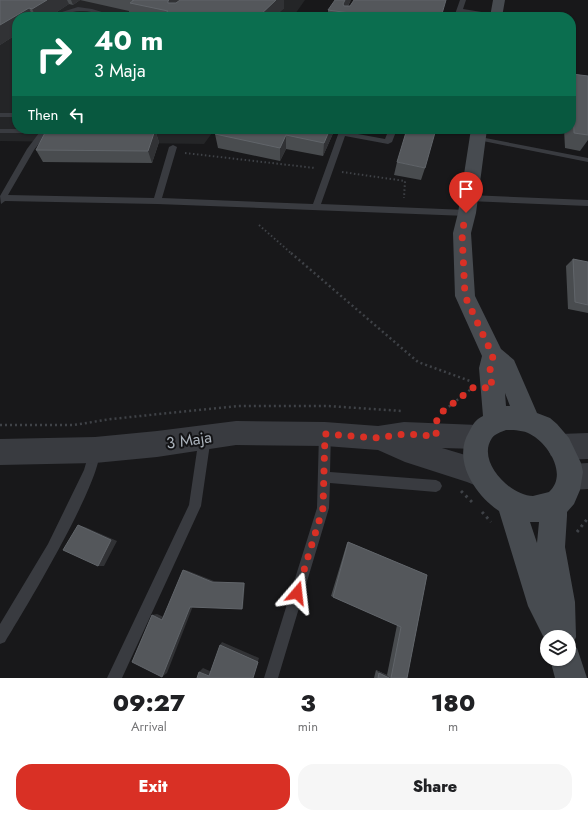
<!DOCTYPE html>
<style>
body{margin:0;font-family:Jost,sans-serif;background:#f6f6f6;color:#202124;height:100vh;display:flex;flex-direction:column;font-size:15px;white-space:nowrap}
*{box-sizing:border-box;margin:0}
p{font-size:13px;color:#757577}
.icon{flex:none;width:22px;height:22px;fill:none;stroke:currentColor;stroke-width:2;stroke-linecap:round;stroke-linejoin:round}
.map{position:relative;height:678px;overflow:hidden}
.sheet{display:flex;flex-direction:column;background:#fff;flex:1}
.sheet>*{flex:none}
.banner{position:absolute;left:12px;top:12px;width:564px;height:122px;border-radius:16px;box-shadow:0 1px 3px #0004;background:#0b6e4f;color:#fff;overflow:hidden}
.fabs{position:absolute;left:540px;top:630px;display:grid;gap:8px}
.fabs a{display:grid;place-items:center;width:36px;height:36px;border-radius:50%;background:#fff;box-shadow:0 1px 3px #0004;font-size:20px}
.pin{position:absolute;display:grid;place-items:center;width:34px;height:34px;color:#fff;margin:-41px -17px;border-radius:50% 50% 50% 0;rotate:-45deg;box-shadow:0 0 4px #0007}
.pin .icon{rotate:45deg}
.me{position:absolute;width:44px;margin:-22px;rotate:17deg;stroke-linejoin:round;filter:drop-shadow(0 0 3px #0008)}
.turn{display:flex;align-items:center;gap:14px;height:84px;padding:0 16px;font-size:18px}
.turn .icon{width:52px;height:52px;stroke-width:2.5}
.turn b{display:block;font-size:28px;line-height:34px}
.then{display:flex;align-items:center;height:38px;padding:0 16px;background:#0003;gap:8px;font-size:15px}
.eta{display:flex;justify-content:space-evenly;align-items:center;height:68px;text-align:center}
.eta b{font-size:24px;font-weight:800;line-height:28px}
.action{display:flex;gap:8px;margin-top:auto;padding:8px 16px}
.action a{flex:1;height:46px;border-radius:16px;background:#d93025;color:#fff;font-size:16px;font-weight:800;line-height:46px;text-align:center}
.action a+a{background:#f6f6f6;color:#202124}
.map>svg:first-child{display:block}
.built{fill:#242527}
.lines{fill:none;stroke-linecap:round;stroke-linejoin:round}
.path-far2{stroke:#3f4247;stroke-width:2;stroke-dasharray:1.5 2.5;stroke-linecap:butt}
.path-far1{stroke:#3f4247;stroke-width:2.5;stroke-dasharray:2 3;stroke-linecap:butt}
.path{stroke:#3f4247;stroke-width:3;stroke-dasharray:2.5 4;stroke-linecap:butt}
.service{fill:#393b40;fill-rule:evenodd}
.tertiary{fill:#393b40;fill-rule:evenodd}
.secondary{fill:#474b50;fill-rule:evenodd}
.wall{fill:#494c4f}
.shaded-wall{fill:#313235}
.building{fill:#54575b;stroke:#61656a}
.route{stroke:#d93025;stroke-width:7;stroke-dasharray:0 12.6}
.labels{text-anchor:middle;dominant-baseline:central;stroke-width:4;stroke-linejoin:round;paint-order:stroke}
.street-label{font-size:16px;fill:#aab2bb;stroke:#131315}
</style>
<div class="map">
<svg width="588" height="678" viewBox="0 0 588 678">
<rect width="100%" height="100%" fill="#18181a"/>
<!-- built -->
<path class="built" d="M0,0H305L293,17H17V129H215L204,144L0,141Z"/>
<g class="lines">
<!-- path-far2 -->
<path class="path-far2" d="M185,153L315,168
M342,172L405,181L404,198
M259,225L292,254"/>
<!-- path-far1 -->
<path class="path-far1" d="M291,253L418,362L470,381
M441,413L471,389
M0,425H74L111,419L238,406H328L402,411"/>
<!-- path -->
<path class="path" d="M461,491L473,503
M482,512L491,522
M577,532L588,518"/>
<!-- service -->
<path class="service" d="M460,0H466L463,9L500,15L497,17L462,12L460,17H454Z
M78,7L92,9L118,17C105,17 93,10 80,11C70,11 62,17 52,17L62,12Z
M0,113H17V117H0Z
M0,129H50L34,150L8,195L154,198L169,147L173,145L177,147L162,198L313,204L340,129H348L347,132L385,139L389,129H397L392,142L388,144L345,136L321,204L467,210L471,213L467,216L157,204L5,201L1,204L0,196L27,149L39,133H0Z
M475,136L588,158V162L478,140H475Z
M469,195L588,200V206L469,201L465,198Z
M325,428L329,430L331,434L330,472L436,480L440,482L442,486L440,490L436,492L330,483L329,508L278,678H264L317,508L319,434L321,430Z
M205,431L209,433L211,437L201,506L122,678H107L189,505L199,437L201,433Z
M95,444L99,446C109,471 22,614 5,642L0,644V624L48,544L84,470L91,446Z"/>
<!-- tertiary -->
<path class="tertiary" d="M236,421L325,422L378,426L404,422L478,425L487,428L491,437L487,446L478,449L442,448L472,457L491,466L495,475L491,484L482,488L467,482L405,462L378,450L325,446L236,445L157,457L95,463L0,465V439L95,437L157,431Z
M588,433V459L560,460L551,456L547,447L551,438L560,434Z
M588,463V489L571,490L562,486L558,477L562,468L571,464Z"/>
<!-- secondary -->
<path class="secondary" d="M493,0H505L502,17H490Z
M471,129H487L476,213L471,233L475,296L501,349L514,360L537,413L550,418L557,424L569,438L581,463L583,472L580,490L574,504L567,512V516L565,547L575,602L576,637L572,646L577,648L587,678H555L550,659H569V637H547V644L528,606L499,511C475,495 452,460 469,432C473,424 475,420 483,416L479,368L482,356L455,296L453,233L458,213ZM505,393L510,406H506ZM506,430C513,430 523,430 530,434C549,444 568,475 549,492C544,493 538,495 533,496C510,496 476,461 492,438C495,434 501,432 506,430ZM530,522H539L537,543Z"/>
</g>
<!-- wall -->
<path class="wall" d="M0,0H284V8L274,17H134V14L129,13V11L80,0L73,5L69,4L49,17H17V34L0,45Z
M351,0L348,6L441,17H328V10Z
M572,74L588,76V140L580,151L565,148L564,129H571V76Z
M335,129L323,156L286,149L280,161L218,148L215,134Z
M155,130L159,142L152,163L43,162L36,150Z
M397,162L425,168L421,180L394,175Z
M573,259L588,262V313L568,309L566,266Z
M348,542L427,575L407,678H374L376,670L387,675L397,625L331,596L347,543Z"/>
<!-- shaded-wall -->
<path class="shaded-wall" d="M47,0H67L69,4L49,17H36L32,9Z
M71,0H80L73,5Z
M169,0H191L171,16L168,3V1Z
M276,0H284V8L274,17H258Z
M345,0H351L344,12L343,4Z
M29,8L33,17H17V34L0,45V25Z
M330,129H335L323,156L324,143Z
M155,130L159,142L152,163L148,151Z
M286,135V149L280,161V148Z
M78,525L85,527L117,541L104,566H98Z
M183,570H186L214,581L212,582Z
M244,583H245L243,608L242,609Z
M193,606L167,673L162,677L190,607Z
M157,614L166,618L162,620L152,615Z
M222,642L259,658L253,678L220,645Z
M203,668L212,672L209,676L199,672Z
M376,670L387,675L390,678L379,673Z"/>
<!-- building -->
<path class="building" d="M0,0H47L32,9L29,8L0,25Z
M132,0H169L168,1V3H176L180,0H276L258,17H160L168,11L130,3L134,0Z
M335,0H345L343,4L344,6H350L354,0H446L441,17H355L357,14L328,10Z
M572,74L588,76V135L574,133Z
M47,129H77L155,130L148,151L36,150Z
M219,129H330L324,143L286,135L280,148L215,134Z
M407,129H436L425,168L397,162Z
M573,259L588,262V305L575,302Z
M78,525L111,540L98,566L63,550Z
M348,542L427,575L407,678H391L401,627L333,597Z
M183,570L212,582L244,583L242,609L190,607L162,677L132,662L152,615L162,620Z
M220,645L258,662L253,678H197L199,672L209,676Z
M379,673L389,678H378Z"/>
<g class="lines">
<!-- route -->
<path class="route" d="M297,593L323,508L325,434L378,438L404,434L436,436L437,416L474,387L492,388L490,368L493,356L465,296L462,233L466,213"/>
</g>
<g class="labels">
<!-- street labels -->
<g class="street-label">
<text transform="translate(189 440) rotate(-8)">3 Maja</text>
</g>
</g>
</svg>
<div class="fabs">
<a><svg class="icon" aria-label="layers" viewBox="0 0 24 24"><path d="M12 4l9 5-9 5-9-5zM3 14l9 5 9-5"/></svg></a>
</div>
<div class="pin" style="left:466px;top:213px;background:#d93025"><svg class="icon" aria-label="arrive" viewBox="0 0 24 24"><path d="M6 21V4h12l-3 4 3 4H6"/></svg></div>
<svg class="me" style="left:297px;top:593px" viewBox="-20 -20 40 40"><path d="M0-17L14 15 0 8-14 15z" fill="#d93025" stroke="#fff" stroke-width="4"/></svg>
<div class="banner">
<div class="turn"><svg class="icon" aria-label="right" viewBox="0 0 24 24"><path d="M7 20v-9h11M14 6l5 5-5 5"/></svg><div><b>40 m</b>3 Maja</div></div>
<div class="then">Then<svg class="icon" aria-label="left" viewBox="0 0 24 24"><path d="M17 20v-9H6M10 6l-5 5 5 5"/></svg></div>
</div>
</div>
<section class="sheet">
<div class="eta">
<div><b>09:27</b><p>Arrival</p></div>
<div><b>3</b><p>min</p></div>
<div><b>180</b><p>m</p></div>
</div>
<div class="action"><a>Exit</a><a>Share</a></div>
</section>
